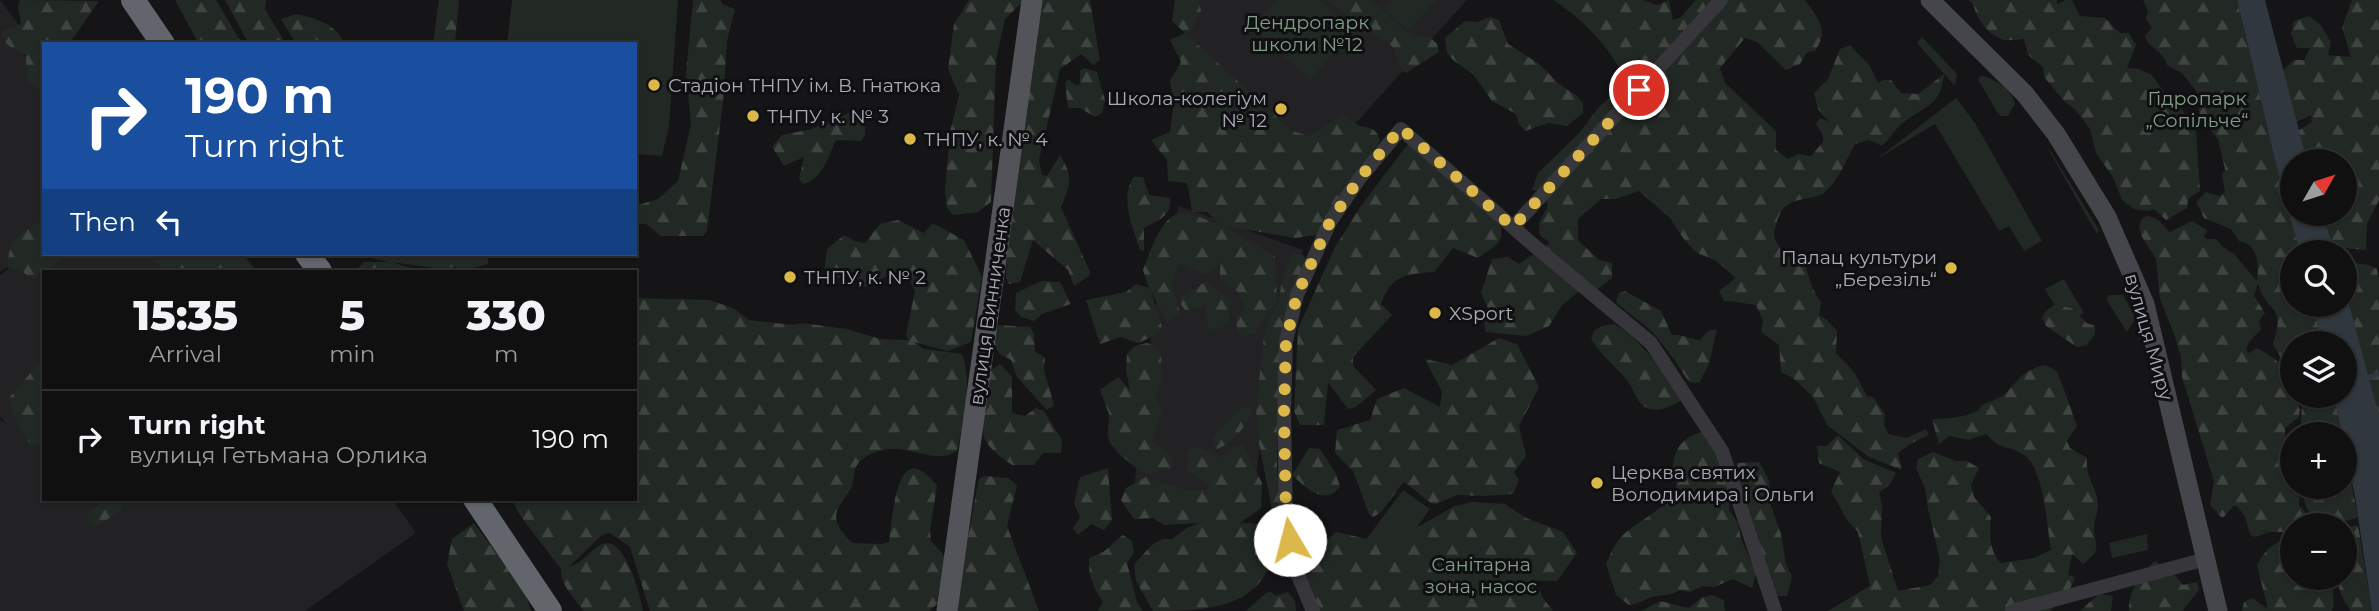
<!DOCTYPE html>
<meta charset="utf-8">
<style>
body{margin:0;font-family:Montserrat,sans-serif;background:#19191a;color:#f1f3f6;height:100vh;display:flex;flex-direction:column;font-size:26px;white-space:nowrap}
*{box-sizing:border-box;margin:0}
p{font-size:23px;color:#9c9d9f}
.icon{flex:none;width:38px;height:38px;fill:none;stroke:currentColor;stroke-width:2;stroke-linecap:round;stroke-linejoin:round}
.map{position:relative;flex:1;overflow:hidden}
.side{position:absolute;left:42px;top:270px;width:595px;height:231px;display:flex;flex-direction:column;background:#101011;border-radius:0px;box-shadow:0 2px 5px #0004,0 0 0 2px #303031}
.side>*{flex:none}
.top-card{position:absolute;left:42px;top:42px;width:595px;height:214px;border-radius:0px;box-shadow:0 2px 5px #0004,0 0 0 2px #303031;background:#1a4fa0;color:#fff;overflow:hidden}
.needle{width:46px;rotate:51deg}
.buttons{position:absolute;left:2280px;top:149px;display:grid;gap:14px}
.buttons a{display:grid;place-items:center;width:77px;height:77px;border-radius:50%;background:#101011;box-shadow:0 2px 5px #0004,0 0 0 2px #303031;font-size:35px}
.pin{position:absolute;display:grid;place-items:center;width:60px;height:60px;color:#fff;margin:-30px;border:4px solid #fff;border-radius:50%;box-shadow:0 2px 7px #0007}
.me{position:absolute;width:77px;margin:-38px;rotate:352deg;stroke-linejoin:round;filter:drop-shadow(0 0 5px #0008)}
.turn{display:flex;align-items:center;gap:24px;height:147px;padding:0 28px;font-size:32px}
.turn .icon{width:91px;height:91px;stroke-width:2.5}
.turn b{display:block;font-size:49px;line-height:60px}
.then{display:flex;align-items:center;height:66px;padding:0 28px;background:#0003;gap:14px;font-size:26px}
.eta{display:flex;justify-content:space-evenly;align-items:center;height:119px;text-align:center}
.eta b{font-size:42px;font-weight:800;line-height:49px}
ul{padding:0;list-style:none}
li{display:flex;align-items:center;gap:21px;height:98px;padding:0 28px;border-top:2px solid #303031}
li div{flex:1}
li b{display:block;font-size:26px}
li em{font-style:normal}
.map>svg:first-child{display:block}
.built{fill:#222124}
.green{fill:#222823}
.forest{fill:url(#forest-firs)}
.water{fill:#30373e}
.lines{fill:none;stroke-linecap:round;stroke-linejoin:round}
.stream{stroke:#30373e;stroke-width:4.5}
.street{stroke:#37373b;stroke-width:14}
.secondary{stroke:#45464b;stroke-width:19}
.primary{stroke:#53545a;stroke-width:21}
.highway{stroke:#63656c;stroke-width:24}
.route{stroke:#dbb849;stroke-width:12;stroke-dasharray:0 21.6}
.poi-dot{fill:#dbb849;stroke:#101012;stroke-width:2.5}
.labels{text-anchor:middle;dominant-baseline:central;stroke-width:6;stroke-linejoin:round;paint-order:stroke}
.park-label{font-size:19px;fill:#829e87;stroke:#101012}
.poi-label{font-size:19px;fill:#a9abb5;stroke:#101012;text-anchor:start}
.street-label{font-size:19px;fill:#a9abb5;stroke:#101012}
</style>
<div class="map">
<svg width="2379" height="611" viewBox="0 0 2379 611">
<defs>
<pattern id="forest-firs" width="22" height="20" patternUnits="userSpaceOnUse" patternTransform="scale(1.75)"><rect width="22" height="20" fill="#222823"/><path d="M5 1l3.5 6h-7zM16 11l3.5 6h-7z" fill="#3f4441"/></pattern>
</defs>
<rect width="100%" height="100%" fill="#151517"/>
<!-- built -->
<path class="built" d="M0,0L21,28L11,35L44,83V239L0,272Z
M1187,0H1467L1355,124L1291,202L1179,94Z
M1179,206L1303,250L1274,328L1252,511L1133,496L1155,307L1173,224Z
M44,242V254H161L179,271H44V499H392L416,533L305,611H0V420L6,424L0,416V275Z"/>
<!-- green -->
<path class="green" d="M512,0H678L669,126L662,156L635,154V44H507Z
M1276,0H1320L1354,30L1310,80L1252,27Z
M1390,0H1436L1408,31L1383,8Z
M1922,37L1957,74L1955,86L1917,43Z
M1983,76C1998,81 2010,88 2015,104L2008,116H2001L1997,112L1979,81V77Z
M1956,98L1975,123L2042,241L2024,251L2009,226L1999,231L1935,124L1877,159Z
M2048,149L2050,150L2099,230L2097,234Z
M2064,279L2084,313L2065,324L2045,289Z
M2109,295H2123L2136,318L2127,332L2106,299Z
M1403,490L1430,509L1386,571L1358,550Z
M2147,534L2148,550L2112,558L2109,543Z"/>
<!-- forest -->
<path class="forest" d="M20,0L99,1L69,44H44V97L39,90L27,81L26,55C14,49 3,46 1,31L21,24L18,7Z
M175,0H216L242,44H199Z
M225,0H266L265,9L286,44H249Z
M439,0H459L455,42L462,44H433Z
M693,0H721L722,4L735,9L727,41L723,102L707,231L703,236H661L646,224H635V206L658,199L678,181L691,124L686,73Z
M969,0H1022V2L1005,19L996,60L991,202L978,212L953,215L947,208L945,189L950,132L959,95L948,69L954,24Z
M1036,0H1090L1100,60L1093,65L1081,54L1060,69L1039,160L1042,175L1047,176L1060,155C1074,177 1070,185 1061,207L1090,272L1089,276L1074,286L1068,270L1033,240L1020,282L1009,284L1006,278L1008,233Z
M1175,0H1199L1201,11L1191,32L1186,34L1292,131L1310,136L1343,115C1349,118 1352,123 1358,125C1370,129 1376,126 1380,141L1317,235L1295,238L1224,226L1275,256L1277,301L1255,333L1242,337L1237,329L1236,316L1246,308L1238,292L1220,280V261L1207,275L1180,263L1172,285L1180,312L1168,323L1151,292L1162,328L1156,335L1138,343L1121,337L1100,344L1086,300L1126,292L1136,284L1149,288L1143,270C1149,254 1162,213 1182,213C1194,213 1208,221 1219,224L1207,212H1192L1188,187L1186,183L1168,181L1167,160L1151,140L1170,132L1174,102L1170,81L1181,62L1170,40L1185,33L1172,21Z
M1326,0C1338,0 1354,0 1365,0C1392,7 1397,40 1430,37L1437,44L1439,52L1406,73L1402,70L1393,47Z
M1553,0H1643L1657,5L1669,0L1673,20L1680,18L1696,0H1805C1818,19 1830,29 1815,51L1807,52L1800,64L1786,70L1757,42L1745,38L1720,68L1725,83L1776,131V150L1788,159L1798,154L1811,156L1823,142V135L1816,124L1820,118L1829,122L1818,109L1814,93L1828,79L1840,49L1850,45L1870,66L1878,83L1883,80H1891L1901,93L1918,94L1944,74C1941,106 1926,105 1904,122C1896,128 1890,138 1882,146L1869,140L1855,144C1846,160 1840,178 1826,191C1811,205 1784,190 1776,225C1774,232 1773,234 1776,241C1783,256 1789,259 1804,262L1813,289L1821,303L1819,315L1827,320L1837,331L1836,353L1854,372L1867,396L1873,397L1885,414L1884,424L1888,434L1907,438L1926,429L1929,435L1912,443L1898,453L1902,470L1869,457L1827,425L1813,397L1793,378L1781,372L1779,345L1761,332L1763,321L1756,305C1745,304 1736,301 1724,301L1719,291L1736,278L1715,260L1697,253L1683,238L1670,218L1639,191L1616,199H1601L1578,219V240L1599,260L1612,263V278L1597,290L1588,284L1562,305L1549,326L1526,336L1486,332L1484,323L1489,310L1481,293L1492,259L1508,257L1519,264L1550,243L1540,235L1539,223L1548,206L1544,192L1532,190L1538,173L1579,133L1599,107L1618,91L1622,73C1608,45 1580,17 1553,0Z
M1968,0H2057V4L2066,0H2072L2080,16L2105,18L2120,33H2129L2136,45L2127,68L2139,69L2152,75L2164,92L2173,96L2196,131L2200,191L2188,199L2187,208L2166,220L2154,209L2148,211L2134,209L2122,200L2113,177L2096,153L2090,129L2075,109L2065,102L2044,77L2043,67L2028,55L2024,39C2017,39 2007,42 2001,39C1986,33 1976,18 1973,3Z
M2143,0H2237C2258,84 2275,169 2300,252H2292V304L2313,305L2322,343H2292V378L2273,344C2287,303 2266,314 2258,283L2254,296L2265,313L2259,321L2261,329L2249,342L2246,350L2249,353L2257,348C2277,358 2292,371 2292,396H2295L2300,410L2299,417L2285,428V440L2292,459L2287,476L2292,486L2300,492L2299,505L2306,513V520L2298,525H2292V529L2289,532H2269L2256,537L2250,535L2245,516L2237,506H2233L2224,517H2221L2210,505L2214,481L2182,377L2181,357L2174,334L2160,299L2156,259L2142,237L2139,227L2142,218L2148,216L2157,219L2170,232L2192,221L2207,230L2204,236L2206,239H2216L2223,247L2234,254L2257,281C2259,267 2259,244 2239,241L2231,229L2204,218L2196,202L2206,192L2220,196L2225,192L2222,175L2225,169L2218,139L2200,117L2197,92L2182,73L2167,65C2164,51 2149,49 2145,36L2152,28L2146,19L2148,11Z
M2352,0H2379V200L2367,224L2366,250L2332,247L2323,214H2345V161H2307L2298,131L2312,122L2311,115L2296,122L2282,71L2294,60H2304L2310,48H2297L2291,34L2294,21L2309,16L2321,25L2331,42L2328,55L2351,57L2342,27Z
M297,14C317,19 335,23 345,44H296L281,19Z
M1490,17L1499,20L1508,44L1538,63L1559,84L1576,95L1583,103V113L1567,126L1548,123L1525,131L1519,124L1516,114L1492,101L1473,74L1453,60L1447,53L1445,38L1465,21L1477,22Z
M1084,68L1097,72L1105,100L1102,113L1095,117L1080,108H1068L1065,83L1068,79L1075,85L1080,84V71Z
M856,110L865,116V135L861,141L836,140C828,157 822,180 803,184L799,179L804,157L784,166L772,147L782,135L812,129Z
M1411,140L1500,223C1506,244 1493,247 1478,258L1453,248L1434,272C1406,274 1391,275 1381,304L1392,315L1353,357V366L1376,390L1356,407L1348,409L1328,382L1324,425H1300L1294,411L1298,329L1335,247L1361,206Z
M1134,177H1143L1149,195L1170,198C1172,216 1159,220 1144,228V251L1140,250C1133,228 1119,198 1134,177Z
M44,219V254H60L59,260L34,279L27,276L22,270L7,267C9,238 21,233 44,219Z
M898,220L924,233L932,224L936,225L964,240L982,277L971,342L948,351L913,342L925,349L962,354C973,383 963,421 957,451C940,463 918,451 899,449C885,448 863,453 856,467C853,473 855,481 851,488C847,496 840,503 837,511C833,524 844,536 853,543L881,544L889,542C893,514 897,433 937,486L930,531L931,541L945,557L937,604L929,611H650L630,547L610,533L602,535L570,566C583,563 590,550 602,544C625,534 641,597 643,611H584C575,599 560,585 561,569L519,514L512,499H635V298L709,300L733,308L749,320L793,325L802,323L847,329L880,339L909,340L906,335L915,291L910,281L889,274L874,285L864,287L851,275L823,282L827,249L844,235L855,241L865,243L880,224Z
M146,254H243L256,271H167Z
M365,254H488V264L473,268L483,271H463L455,267L443,269L391,262L421,271H358V268L364,262H388L367,257Z
M1292,254H1302L1307,260L1291,308L1277,432V471L1282,501L1281,511L1277,514H1273L1259,444L1256,410L1264,336L1270,315L1279,302L1281,285Z
M2345,262L2369,265L2377,269L2379,280V415L2345,289Z
M1041,281L1060,282L1071,304L1042,314L1034,321L1021,317L1015,310L1016,293Z
M1205,282L1231,300L1228,323L1220,328L1211,330L1208,326L1204,306L1187,312L1181,305L1182,297Z
M1625,291L1661,311L1672,335C1681,334 1690,339 1700,340L1708,331L1717,329L1709,364L1699,383L1689,382C1679,366 1667,349 1655,335C1643,322 1628,314 1616,302L1619,293Z
M2054,305L2071,308L2088,324L2095,325V334L2087,345L2077,347L2046,326L2042,318L2045,312Z
M1614,324C1644,342 1663,372 1682,400C1670,407 1654,416 1641,404C1635,398 1633,387 1627,380C1615,366 1601,355 1591,339L1594,331L1602,326Z
M998,325L1030,327L1034,334L1035,351L1045,358L1044,370L1054,405L1047,410L1017,377L1011,360L1001,355L990,341Z
M1499,338L1517,344L1539,387L1519,426L1526,456L1514,472L1519,480L1513,494L1483,496L1457,495L1436,504L1431,503L1404,482C1394,492 1385,512 1373,517L1369,514L1353,471L1335,453L1337,430L1370,420L1377,399L1404,388L1440,407L1442,392L1425,359L1452,365Z
M1147,343L1156,346L1161,353L1162,378L1156,396L1162,411L1152,440L1171,456L1173,466L1170,470L1147,474L1132,465L1118,453L1110,443L1108,435L1109,414L1100,390L1118,377L1130,390L1126,371L1127,354L1135,346Z
M40,362L44,365V440L34,446C17,434 17,415 8,399Z
M1000,364L1012,377V413L1025,416L1036,408L1044,411L1062,440L1061,453H1043L1034,465H1012C1004,459 992,451 987,443C977,429 986,387 990,371Z
M2045,365C2049,367 2053,368 2056,371C2060,375 2073,416 2077,426L2067,441L2070,448L2087,458C2085,479 2098,488 2098,505C2098,513 2094,520 2094,527C2094,549 2104,547 2083,564L2072,554L2068,575L2075,577L2069,591L2050,611H1828L1870,586L1858,532L1847,520L1831,491L1840,472L1819,463L1817,446H1827L1838,435L1863,459L1896,473L1889,486L1879,492L1882,505L1881,537L1898,591L1930,585L1938,576L1940,560L1928,509L1925,488L1916,468L1918,459L1933,452L1956,461H1967L1979,468L1971,485L1974,497L1991,517C1990,535 1988,549 2001,563L2034,558L2051,550C2047,527 2044,468 2024,455C2008,444 2002,452 1986,434L1968,440L1949,436L1939,444L1932,419C1945,419 1962,418 1975,412C1985,408 1974,411 1983,405C1991,400 1999,400 2007,392C2022,376 2022,371 2045,365Z
M2299,396H2334L2342,434H2300L2302,406Z
M1249,406L1252,411C1245,427 1234,444 1216,449L1213,437L1242,408Z
M1704,432L1722,451L1719,465L1729,489V510L1738,523L1741,539L1756,573L1752,588L1733,579L1714,587L1703,586L1690,592L1679,590C1670,597 1661,594 1651,597C1643,601 1638,604 1629,605L1616,595L1606,564C1610,555 1614,544 1622,536C1636,522 1666,509 1675,490C1679,482 1673,477 1673,469C1672,450 1685,434 1704,432Z
M1243,445L1262,483L1261,508L1240,523L1260,524C1273,540 1278,546 1269,567C1250,611 1196,611 1153,611L1136,581L1134,564L1153,544L1163,539H1172L1187,528L1200,523L1164,525L1153,518L1134,519L1121,500L1126,488L1146,477L1186,490H1208L1210,486L1186,470L1189,450L1198,447L1221,457L1234,446Z
M1309,448L1320,449L1335,472L1340,486C1325,508 1306,487 1292,475Z
M2345,451L2358,517C2332,528 2301,524 2304,489L2301,487L2345,486Z
M1759,462L1769,480L1771,506L1781,534L1786,564L1792,577L1787,596H1776L1734,474L1738,463Z
M1108,468L1112,520L1104,530L1091,524L1078,535L1073,528L1080,517L1074,503L1080,477Z
M985,476L1008,478L1017,485L1007,526L1039,611H955L978,482L980,478Z
M104,499H125L120,512L96,526L89,524L88,514Z
M1473,502L1505,504L1526,518L1563,532L1577,553L1557,581H1536L1543,598L1553,611H1319L1301,576C1307,552 1318,546 1337,532L1371,540L1398,538L1455,506Z
M474,523L525,592L531,611H464L447,564L452,539Z
M2358,525L2372,611H2351C2343,600 2339,592 2337,578H2345V528Z
M1123,535L1132,541L1134,552L1127,563L1137,602L1143,611H1098L1103,602C1094,590 1086,571 1090,557C1108,553 1109,545 1123,535Z
M2292,536V578H2332C2331,588 2336,601 2332,611H2242L2244,602L2252,598L2268,609L2257,565C2268,546 2273,544 2292,536Z
M2155,561L2174,574L2183,585L2197,582L2199,590L2182,611H2129C2128,592 2141,573 2155,561Z
M1271,592L1276,596L1288,592L1295,601L1296,611H1246L1266,593Z
M2099,594L2113,596L2111,611H2080Z
M1712,595L1724,600L1725,611H1641L1660,601L1689,608L1701,598Z"/>
<!-- water -->
<path class="water" d="M2237,0H2265L2307,161H2292V214H2323L2334,252H2300C2275,169 2258,84 2237,0Z
M2345,289L2379,415V611H2372L2355,496L2345,451V434H2342L2334,396H2345V343H2322L2313,305L2345,304Z"/>
<g class="lines">
<!-- stream -->
<path class="stream" d="M2363,379L2379,374"/>
<!-- street -->
<path class="street" d="M1513,227L1721,0
M1313,611L1297,573L1286,519L1284,413L1286,341L1297,295L1330,222L1359,179L1401,129L1531,243L1651,343L1722,451L1775,611
M2012,611L2206,559"/>
<!-- secondary -->
<path class="secondary" d="M1930,0L2025,94L2056,134L2107,217L2145,304L2218,611"/>
<!-- primary -->
<path class="primary" d="M947,611L1032,0"/>
<!-- highway -->
<path class="highway" d="M133,0L163,44
M307,254L320,271
M475,499L550,611"/>
</g>
<g class="lines">
<!-- route -->
<path class="route" d="M1290,540L1286,519L1284,413L1286,341L1297,295L1330,222L1359,179L1401,128L1513,227L1639,90"/>
</g>
<!-- markers -->
<g class="poi-dot">
<circle cx="654" cy="85" r="7"/>
<circle cx="1281" cy="109" r="7"/>
<circle cx="753" cy="116" r="7"/>
<circle cx="910" cy="139" r="7"/>
<circle cx="1951" cy="268" r="7"/>
<circle cx="790" cy="277" r="7"/>
<circle cx="1435" cy="313" r="7"/>
<circle cx="1597" cy="483" r="7"/>
</g>
<g class="labels">
<!-- park labels -->
<g class="park-label">
<text x="1307" y="22">Дендропарк<tspan x="1307" dy="22">школи №12</tspan></text>
<text x="2197" y="98">Гідропарк<tspan x="2197" dy="22">„Сопільче“</tspan></text>
<text x="1481" y="564">Санітарна<tspan x="1481" dy="22">зона, насос</tspan></text>
</g>
<!-- poi labels -->
<g class="poi-label">
<text x="668" y="85">Стадіон ТНПУ ім. В. Гнатюка</text>
<text x="1267" y="98" text-anchor="end">Школа-колегіум<tspan x="1267" dy="22">№ 12</tspan></text>
<text x="767" y="116">ТНПУ, к. № 3</text>
<text x="924" y="139">ТНПУ, к. № 4</text>
<text x="1937" y="257" text-anchor="end">Палац культури<tspan x="1937" dy="22">„Березіль“</tspan></text>
<text x="804" y="277">ТНПУ, к. № 2</text>
<text x="1449" y="313">XSport</text>
<text x="1611" y="472">Церква святих<tspan x="1611" dy="22">Володимира і Ольги</tspan></text>
</g>
<!-- street labels -->
<g class="street-label">
<text transform="translate(990 306) rotate(-82)">вулиця Винниченка</text>
<text transform="translate(2149 337) rotate(74)">вулиця Миру</text>
</g>
</g>
</svg>
<div class="buttons">
<a><svg class="needle" viewBox="-14 -14 28 28"><path d="M0-13l5 13h-10z" fill="#e53935"/><path d="M0 13l5-13h-10z" fill="#9c9d9f"/></svg></a>
<a><svg class="icon" aria-label="search" viewBox="0 0 24 24"><circle cx="10" cy="10" r="6"/><path d="M15 15l6 6"/></svg></a>
<a><svg class="icon" aria-label="layers" viewBox="0 0 24 24"><path d="M12 4l9 5-9 5-9-5zM3 14l9 5 9-5"/></svg></a>
<a>+</a>
<a>−</a>
</div>
<div class="pin" style="left:1639px;top:90px;background:#d93025"><svg class="icon" aria-label="arrive" viewBox="0 0 24 24"><path d="M6 21V4h12l-3 4 3 4H6"/></svg></div>
<svg class="me" style="left:1290px;top:540px" viewBox="-20 -20 40 40"><circle r="19" fill="#fff"/><path d="M0-13L10 11 0 6-10 11z" fill="#dbb849"/></svg>
<div class="top-card">
<div class="turn"><svg class="icon" aria-label="right" viewBox="0 0 24 24"><path d="M7 20v-9h11M14 6l5 5-5 5"/></svg><div><b>190 m</b>Turn right</div></div>
<div class="then">Then<svg class="icon" aria-label="left" viewBox="0 0 24 24"><path d="M17 20v-9H6M10 6l-5 5 5 5"/></svg></div>
</div>
<section class="side">
<div class="eta">
<div><b>15:35</b><p>Arrival</p></div>
<div><b>5</b><p>min</p></div>
<div><b>330</b><p>m</p></div>
</div>
<ul>
<li><svg class="icon" aria-label="right" viewBox="0 0 24 24"><path d="M7 20v-9h11M14 6l5 5-5 5"/></svg><div><b>Turn right</b><p>вулиця Гетьмана Орлика</p></div><em>190 m</em></li>
</ul>
</section>
</div>
